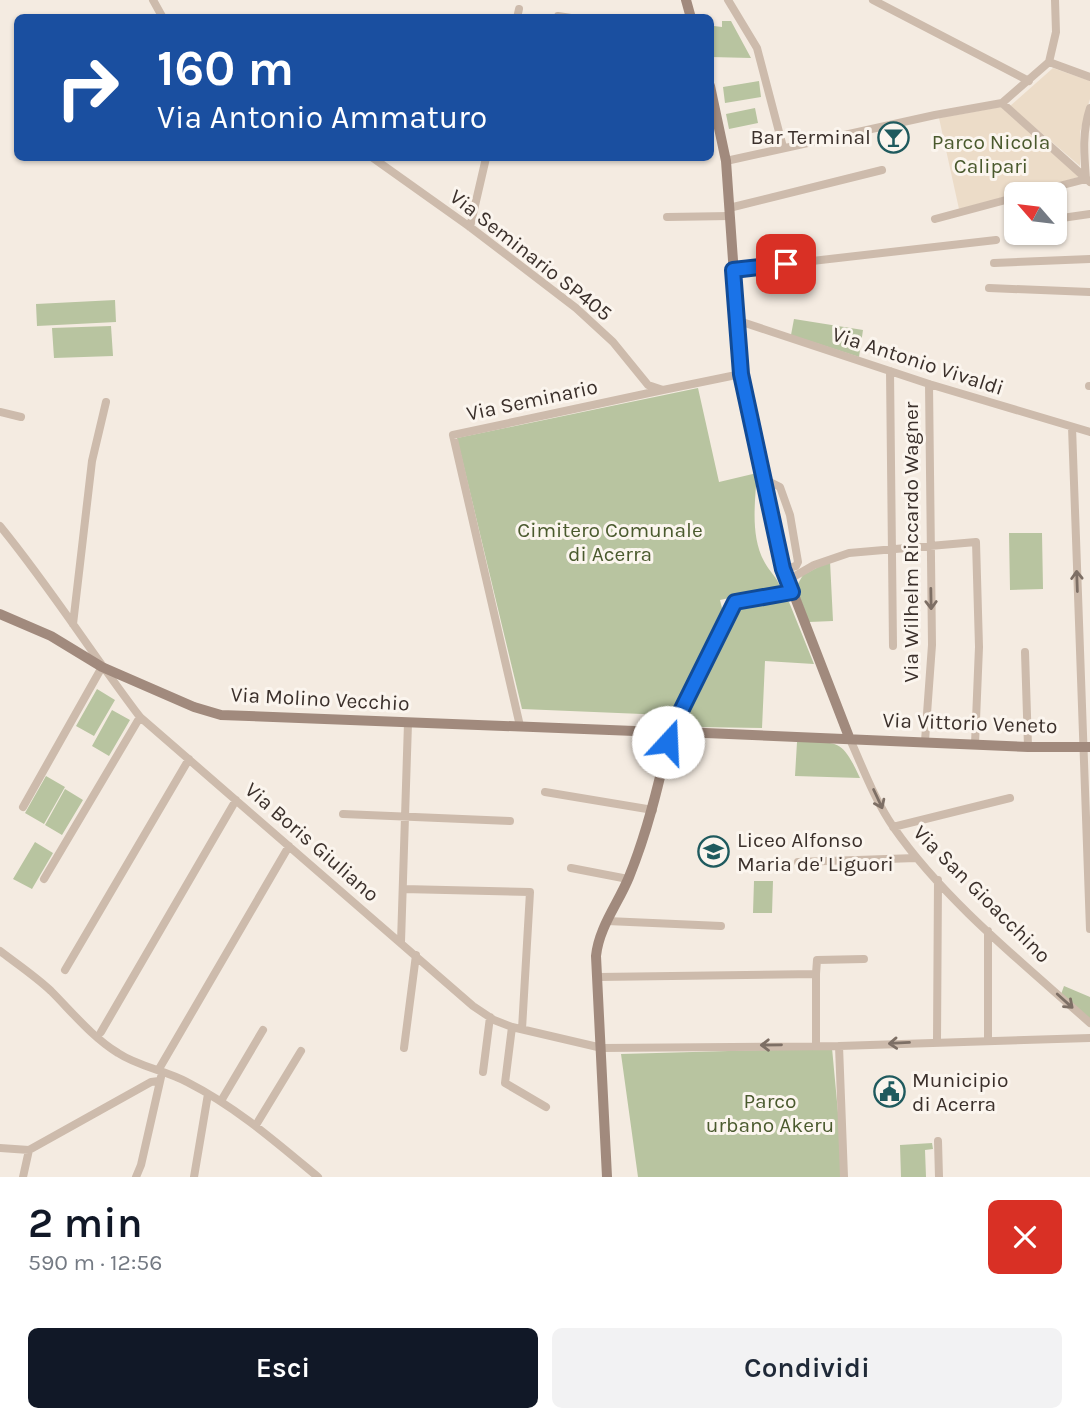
<!DOCTYPE html>
<html lang="it">
<meta charset="utf-8">
<style>
body{margin:0;font-family:Karla,sans-serif;background:#f2f2f3;color:#1f2937;height:100vh;display:flex;flex-direction:column;font-size:26px;white-space:nowrap}
*{box-sizing:border-box;margin:0}
p{font-size:23px;color:#747a83}
.icon{flex:none;width:38px;height:38px;fill:none;stroke:currentColor;stroke-width:2;stroke-linecap:round;stroke-linejoin:round}
.map{position:relative;height:1177px;overflow:hidden}
.side{display:flex;flex-direction:column;background:#fff;flex:1}
.side>*{flex:none}
.banner{position:absolute;left:14px;top:14px;width:700px;height:147px;border-radius:10px;box-shadow:0 2px 5px #0004;background:#1a4fa0;color:#fff;overflow:hidden}
.needle{width:46px;rotate:298deg}
.fabs{position:absolute;left:1004px;top:182px;display:grid;gap:14px}
.fabs a{display:grid;place-items:center;width:63px;height:63px;border-radius:10px;background:#fff;box-shadow:0 2px 5px #0004;font-size:35px}
.pin{position:absolute;display:grid;place-items:center;width:60px;height:60px;color:#fff;margin:-30px;border-radius:14px;box-shadow:0 4px 10px #0006}
.me{position:absolute;width:77px;margin:-38px;rotate:20deg;stroke-linejoin:round;filter:drop-shadow(0 0 5px #0008)}
.turn{display:flex;align-items:center;gap:24px;height:147px;padding:0 28px;font-size:32px}
.turn .icon{width:91px;height:91px;stroke-width:2.5}
.turn b{display:block;font-size:49px;line-height:60px}
.round{display:grid;place-items:center;flex:none;width:74px;height:74px;border-radius:10px;background:#f2f2f3}
.headline{display:flex;align-items:center;justify-content:space-between;height:119px;padding:0 28px}
h1{font-size:42px;font-weight:600;line-height:52px;color:#111827}
.action{display:flex;gap:14px;margin-top:auto;padding:14px 28px}
.action a{flex:1;height:80px;border-radius:10px;background:#111827;color:#fff;font-size:28px;font-weight:600;line-height:80px;text-align:center}
.action a+a{background:#f2f2f3;color:#1f2937}
.map>svg:first-child{display:block}
.green{fill:#b8c4a0}
.plaza{fill:#ecdcc8}
.lines{fill:none;stroke-linecap:round;stroke-linejoin:round}
.street{stroke:#cdbbac;stroke-width:8}
.secondary{stroke:#a18a7d;stroke-width:10}
.oneway{stroke:#7d6f65}
.route-casing{stroke:#114b97;stroke-width:18}
.route{stroke:#1a73e8;stroke-width:12}
.labels{text-anchor:middle;dominant-baseline:central;stroke-width:6;stroke-linejoin:round;paint-order:stroke}
.poi-label{font-size:21px;fill:#3b302b;stroke:#fbf5ee;text-anchor:start}
.park-label{font-size:21px;fill:#4a5a2e;stroke:#fbf5ee}
.street-label{font-size:21px;fill:#3b302b;stroke:#fbf5ee}
</style>
<div class="map">
<svg width="1090" height="1177" viewBox="0 0 1090 1177">
<rect width="100%" height="100%" fill="#f4ebe1"/>
<!-- green -->
<path class="green" d="M722,21H731L751,58L711,57V30L714,26L722,27Z
M759,81L761,97L725,103L723,87Z
M755,108L758,123L729,129L726,114Z
M115,300L116,322L37,326L36,304Z
M794,319L863,330L859,357L791,335Z
M111,326L113,356L54,358L52,328Z
M698,388L719,482L757,473C755,502 750,537 765,563C770,572 777,577 780,587L720,600L723,612L712,640L682,696L666,715L522,709L457,438Z
M1009,533H1042L1043,589L1010,590Z
M830,561L833,621L809,622L796,587L803,575Z
M784,600L789,602L814,664L765,661L762,728L698,727C689,722 688,715 688,705L736,609Z
M97,689L115,700L94,736L76,726Z
M112,710L130,720L109,756L92,746Z
M797,742C839,742 842,739 860,778L795,776Z
M46,776L65,787L44,824L25,813Z
M65,789L83,800L62,835L45,825Z
M35,842L53,853L32,889L13,879Z
M754,881H773L772,913H753Z
M1064,986L1090,997V1023L1060,997Z
M832,1048L844,1177H638L621,1054Z
M932,1143L933,1149L925,1150L926,1177H901L900,1145Z"/>
<!-- plaza -->
<path class="plaza" d="M1053,68L1090,81V99L1080,132V166L1010,106Z
M1001,107L1079,177L959,209L939,118Z"/>
<g class="lines">
<!-- street -->
<path class="street" d="M153,0L163,18
M728,0L757,48L783,147
M873,0L1029,81
M558,16L571,18
M517,18L519,9
M1049,62L1056,32L1055,0
M1049,62L1090,77
M1002,103L1090,182
M373,158L470,227L576,308L613,342L648,385L663,390L741,374
M726,161L935,115L1002,103L1049,62
M1086,179C1084,154 1082,132 1090,108
M1028,194L1086,179
M729,208L882,170
M667,217L730,216
M935,219L1017,197
M1055,219L1090,214
M470,227L486,158
M994,263L1090,259
M733,270L996,240
M989,288L1090,292
M736,320L929,384L1090,432
M890,371L893,646
M1089,386H1090
M0,412L21,417
M1072,427L1090,929
M764,479L780,487L790,515L798,562L796,566L784,569
M0,526C50,587 92,654 140,717L473,1006L494,1020L512,1027L602,1048L839,1046L1090,1038
M788,580L814,565L849,553L976,542L979,647L975,744
M73,624L92,461L106,402
M1025,652L1028,747
M520,726L453,435L663,390
M849,737C863,768 875,801 894,828C945,901 1024,964 1090,1023
M925,741L932,645L929,384
M545,792L653,810
M23,807L102,667
M343,814L510,821
M893,827L1010,798
M798,862L916,858
M571,868L628,879
M44,879L140,717
M403,889L530,892L522,1029
M607,921L721,926
M988,931V1041
M401,942L408,723
M0,951C17,964 35,976 51,991C72,1012 92,1037 118,1053C139,1067 165,1070 187,1082C236,1107 276,1142 318,1177
M65,970L189,759
M598,977L816,974L817,960L864,959
M512,1027L505,1083L546,1107
M101,1032L236,800
M937,1042L938,880
M816,1045V974
M839,1046L844,1177
M404,1048L416,955
M159,1069L289,846
M483,1072L490,1017
M221,1101L263,1030
M256,1125L301,1051
M938,1141L939,1177
M0,1148L29,1150L151,1082L159,1081
M23,1177L29,1150
M136,1177L141,1165L161,1077
M194,1177L208,1094"/>
<!-- secondary -->
<path class="secondary" d="M686,0L691,18
M710,86L726,161L741,374L784,569L849,737
M0,614L51,636L102,667L194,707L221,715L660,732
M660 731a11 11 0 1 1 22 0a11 11 0 1 1-22 0Z
M676,721L735,602L792,592
M682,732L1028,747H1090
M607,1177L596,956C599,927 618,904 629,877C647,833 658,788 668,742"/>
</g>
<!-- one-way arrows -->
<defs><path id="oneway-shaft" d="M-6 0H5M1.5-3L5.5 0L1.5 3" fill="none" stroke-width="1.6" stroke-linecap="round" stroke-linejoin="round" transform="scale(1.75)"/></defs>
<g class="oneway">
<use href="#oneway-shaft" transform="translate(1077 581) rotate(-92)"/>
<use href="#oneway-shaft" transform="translate(931 599) rotate(89)"/>
<use href="#oneway-shaft" transform="translate(878 799) rotate(65)"/>
<use href="#oneway-shaft" transform="translate(1065 1001) rotate(42)"/>
<use href="#oneway-shaft" transform="translate(899 1043) rotate(177)"/>
<use href="#oneway-shaft" transform="translate(771 1045) rotate(179)"/>
</g>
<g class="lines">
<defs>
<path id="route" d="M668,742L675,741L681,737V726L676,721L735,602L792,592L783,569L741,374L733,270L786,264"/>
</defs>
<!-- route casing -->
<use href="#route" class="route-casing"/>
<!-- route -->
<use href="#route" class="route"/>
</g>
<!-- icons -->
<defs>
<symbol id="bar-ring" viewBox="-11 -11 22 22"><circle r="9.5" fill="#fbf5ee" stroke="#1f5a5e" stroke-width="1.5"/><path d="M-6-5H6L.8 .8V4.5H3.5V6h-7V4.5H-.8V.8Z" fill="#1f5a5e"/></symbol>
<symbol id="school-ring" viewBox="-11 -11 22 22"><circle r="9.5" fill="#fbf5ee" stroke="#1f5a5e" stroke-width="1.5"/><path d="M0-5L7-2L0 1L-7-2ZM-4 1L0 2.5L4 1V4Q0 6-4 4Z" fill="#1f5a5e"/></symbol>
<symbol id="civic-ring" viewBox="-11 -11 22 22"><circle r="9.5" fill="#fbf5ee" stroke="#1f5a5e" stroke-width="1.5"/><path d="M-.6-6.5H3V-4.5H.6V-3L4-1V1h2V6H-6V1h2V-1L-.6-3ZM-1.2 2.5V6h2.4V2.5Z" fill="#1f5a5e"/></symbol>
</defs>
<g fill-rule="evenodd">
<use href="#bar-ring" x="876" y="120" width="35" height="35"/>
<use href="#school-ring" x="696" y="834" width="35" height="35"/>
<use href="#civic-ring" x="872" y="1074" width="35" height="35"/>
</g>
<g class="labels">
<!-- poi labels -->
<g class="poi-label">
<text x="871" y="137" text-anchor="end">Bar Terminal</text>
<text x="737" y="840">Liceo Alfonso<tspan x="737" dy="24">Maria de' Liguori</tspan></text>
<text x="912" y="1080">Municipio<tspan x="912" dy="24">di Acerra</tspan></text>
</g>
<!-- park labels -->
<g class="park-label">
<text x="991" y="142">Parco Nicola<tspan x="991" dy="24">Calipari</tspan></text>
<text x="610" y="530">Cimitero Comunale<tspan x="610" dy="24">di Acerra</tspan></text>
<text x="770" y="1101">Parco<tspan x="770" dy="24">urbano Akeru</tspan></text>
</g>
<!-- street labels -->
<g class="street-label">
<text transform="translate(531 255) rotate(38)">Via Seminario SP405</text>
<text transform="translate(918 361) rotate(18)">Via Antonio Vivaldi</text>
<text transform="translate(532 400) rotate(-12)">Via Seminario</text>
<text transform="translate(911 542) rotate(-90)">Via Wilhelm Riccardo Wagner</text>
<text transform="translate(320 699) rotate(3)">Via Molino Vecchio</text>
<text transform="translate(970 723) rotate(2)">Via Vittorio Veneto</text>
<text transform="translate(312 842) rotate(41)">Via Boris Giuliano</text>
<text transform="translate(982 894) rotate(45)">Via San Gioacchino</text>
</g>
</g>
</svg>
<div class="fabs">
<a><svg class="needle" viewBox="-14 -14 28 28"><path d="M0-13l5 13h-10z" fill="#e53935"/><path d="M0 13l5-13h-10z" fill="#747a83"/></svg></a>
</div>
<div class="pin" style="left:786px;top:264px;background:#d93025"><svg class="icon" aria-label="arrive" viewBox="0 0 24 24"><path d="M6 21V4h12l-3 4 3 4H6"/></svg></div>
<svg class="me" style="left:668px;top:742px" viewBox="-20 -20 40 40"><circle r="19" fill="#fff"/><path d="M0-13L10 11 0 6-10 11z" fill="#1a73e8"/></svg>
<div class="banner">
<div class="turn"><svg class="icon" aria-label="right" viewBox="0 0 24 24"><path d="M7 20v-9h11M14 6l5 5-5 5"/></svg><div><b>160 m</b>Via Antonio Ammaturo</div></div>
</div>
</div>
<section class="side">
<div class="headline"><div><h1>2 min</h1><p>590 m · 12:56</p></div><a class="round" style="background:#d93025;color:#fff"><svg class="icon" aria-label="close" viewBox="0 0 24 24"><path d="M6 6l12 12M18 6L6 18"/></svg></a></div>
<div class="action"><a>Esci</a><a>Condividi</a></div>
</section>
